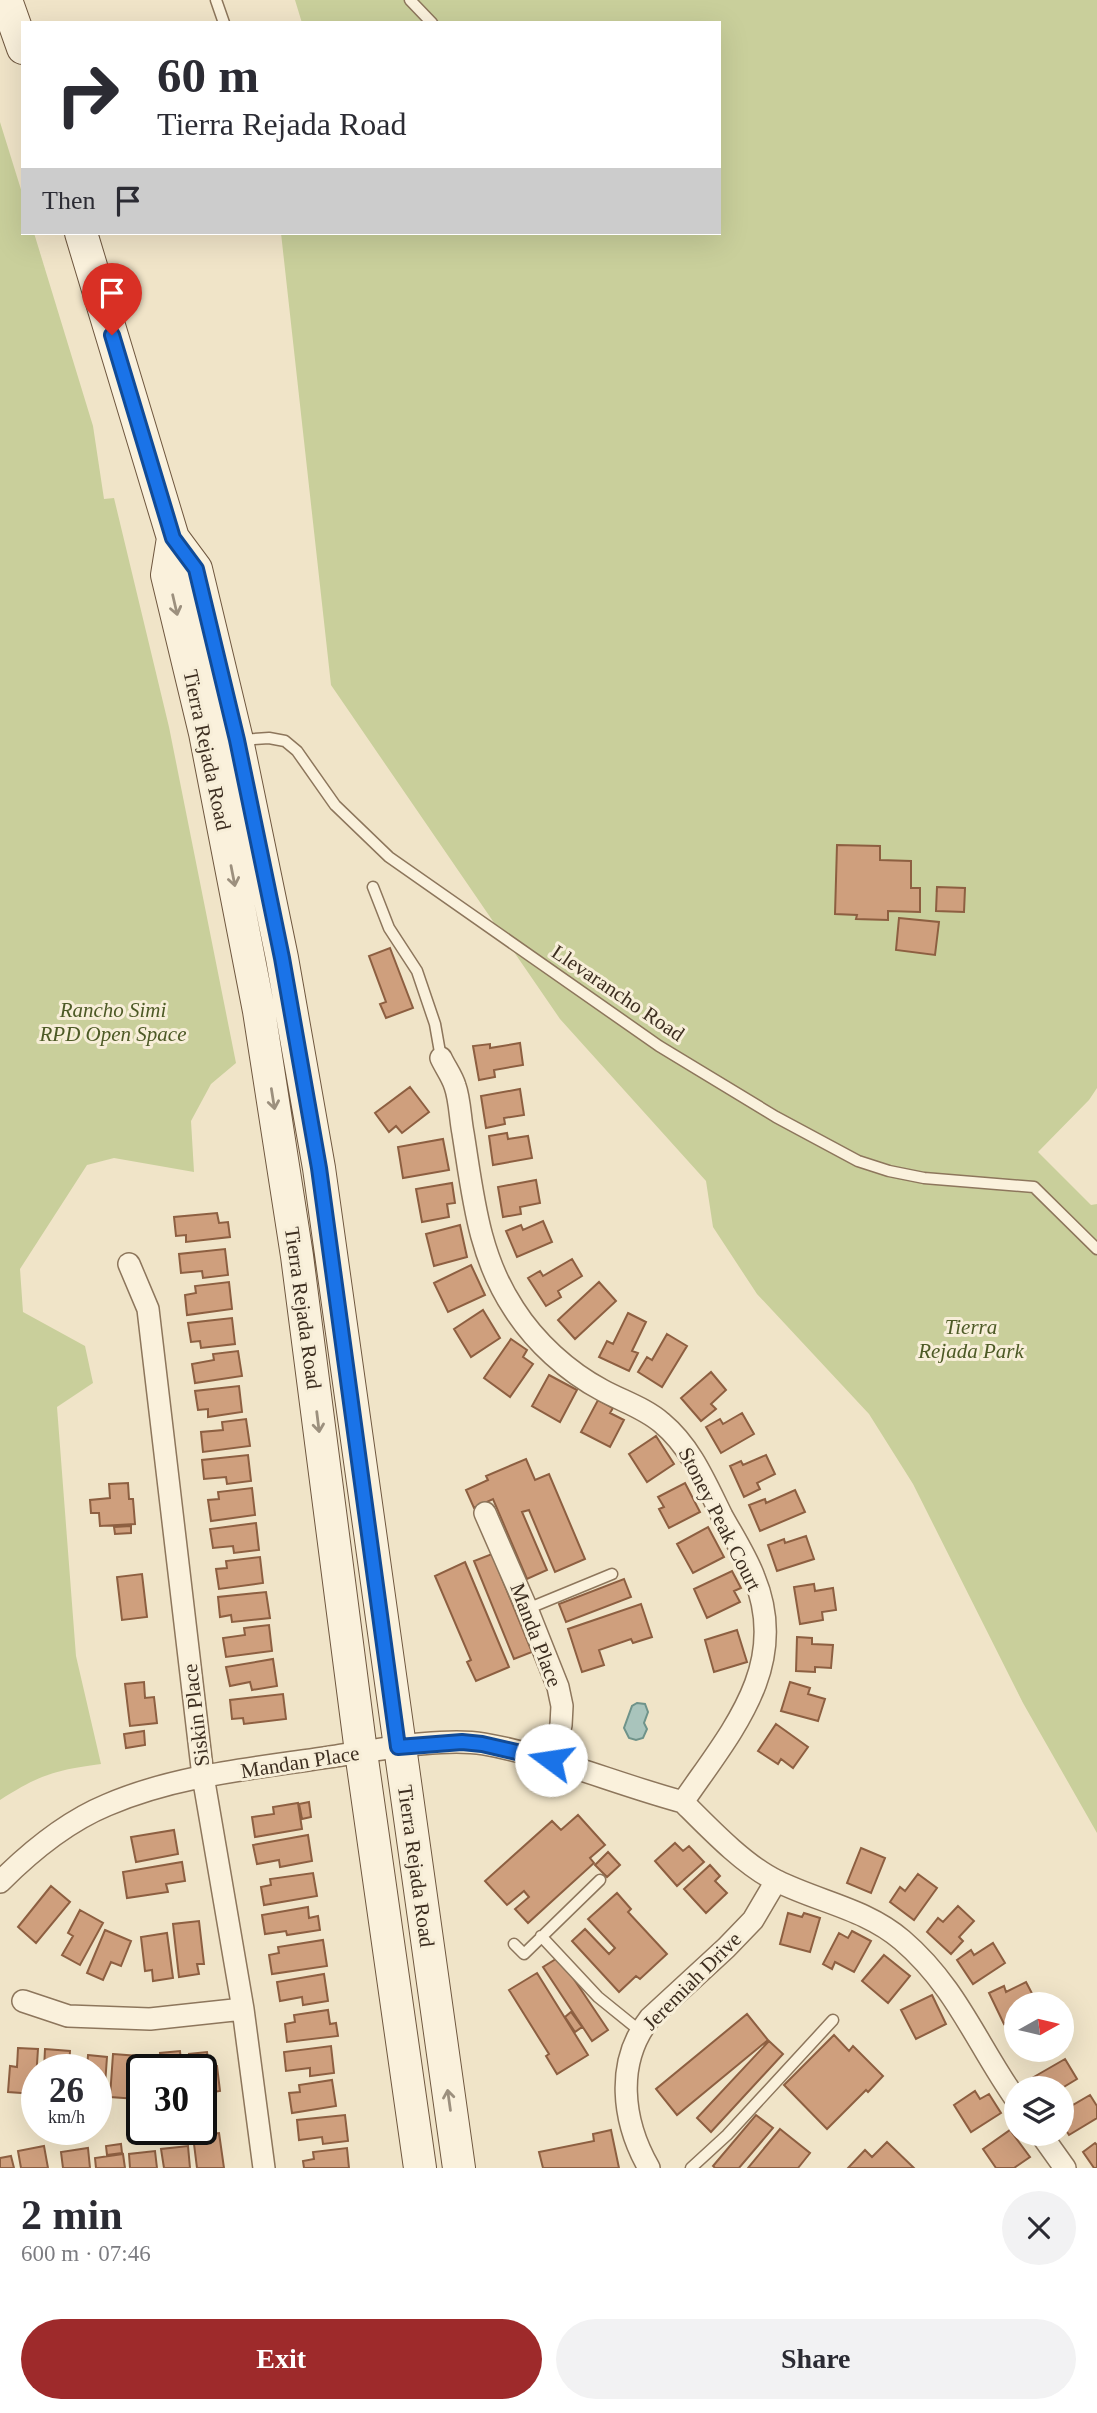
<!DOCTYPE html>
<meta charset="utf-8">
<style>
body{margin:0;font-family:Georgia,serif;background:#f2f2f3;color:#2b2b33;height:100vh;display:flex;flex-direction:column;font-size:26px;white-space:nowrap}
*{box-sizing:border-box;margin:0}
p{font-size:23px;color:#7c7c81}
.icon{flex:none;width:38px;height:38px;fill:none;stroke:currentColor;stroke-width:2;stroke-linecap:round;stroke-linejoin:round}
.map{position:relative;height:2168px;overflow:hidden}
.panel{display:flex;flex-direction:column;background:#fff;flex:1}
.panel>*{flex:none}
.guide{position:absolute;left:21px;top:21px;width:700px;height:214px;border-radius:0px;box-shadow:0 7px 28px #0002;background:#fff;color:#2b2b33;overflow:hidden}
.needle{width:46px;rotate:82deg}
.fabs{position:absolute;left:1004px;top:1992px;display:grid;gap:14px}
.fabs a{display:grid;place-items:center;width:70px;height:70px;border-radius:50%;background:#fff;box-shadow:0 7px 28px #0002;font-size:35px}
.speed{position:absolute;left:21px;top:2054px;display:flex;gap:14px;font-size:35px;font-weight:700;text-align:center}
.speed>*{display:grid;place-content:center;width:91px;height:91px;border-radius:50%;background:#fff;box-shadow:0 7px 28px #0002;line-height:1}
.speed small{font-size:18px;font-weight:400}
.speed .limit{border:4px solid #111;border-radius:10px;background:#fff;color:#111}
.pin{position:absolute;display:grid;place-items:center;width:60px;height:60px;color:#fff;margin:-72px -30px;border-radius:50% 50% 50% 0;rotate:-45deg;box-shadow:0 0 7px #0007}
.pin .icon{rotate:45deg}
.me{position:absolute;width:77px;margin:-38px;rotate:284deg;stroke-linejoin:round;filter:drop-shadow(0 0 5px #0008)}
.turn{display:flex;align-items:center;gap:24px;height:147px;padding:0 21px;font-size:32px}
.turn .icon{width:91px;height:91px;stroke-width:2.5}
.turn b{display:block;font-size:49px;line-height:60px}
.then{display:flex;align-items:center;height:66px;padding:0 21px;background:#0003;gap:14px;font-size:26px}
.round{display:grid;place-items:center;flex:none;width:74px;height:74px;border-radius:37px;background:#f2f2f3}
.overview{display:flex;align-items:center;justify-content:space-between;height:119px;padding:0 21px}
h1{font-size:42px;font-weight:700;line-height:52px}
.primary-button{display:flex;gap:14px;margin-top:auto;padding:14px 21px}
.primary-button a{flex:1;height:80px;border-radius:42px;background:#9e2a2b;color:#fff;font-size:28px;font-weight:700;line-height:80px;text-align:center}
.primary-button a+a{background:#f2f2f3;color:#2b2b33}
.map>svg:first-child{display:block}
.green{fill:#c9cf9b}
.water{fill:#a9c4bc;stroke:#6f938a;stroke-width:2}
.building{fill:#cf9f7d;stroke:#8d5f41;stroke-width:2}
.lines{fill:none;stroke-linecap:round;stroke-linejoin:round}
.service-casing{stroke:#8d765c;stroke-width:13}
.minor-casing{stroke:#8d765c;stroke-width:24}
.secondary-casing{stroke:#6f573f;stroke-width:34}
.service{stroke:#faf1dc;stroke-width:10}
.minor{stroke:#faf1dc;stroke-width:21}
.secondary{stroke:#faf1dc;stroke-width:32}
.oneway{stroke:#9c907e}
.route-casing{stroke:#114b97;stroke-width:18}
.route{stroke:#1a73e8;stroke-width:12}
.labels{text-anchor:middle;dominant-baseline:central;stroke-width:6;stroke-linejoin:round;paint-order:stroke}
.street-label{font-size:21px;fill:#3d2e20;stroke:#f7eed8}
.park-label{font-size:21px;font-style:italic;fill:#4d5a26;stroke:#f7eed8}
</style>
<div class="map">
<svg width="1097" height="2168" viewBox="0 0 1097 2168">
<rect width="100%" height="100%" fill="#f0e4c8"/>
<!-- green -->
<path class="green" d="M295,0H1097V1088L1089,1100L1038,1152L1091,1205L1097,1204V1833L1023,1703L913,1484L869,1414L757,1294L713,1227L706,1181L560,1019L331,685L281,233H719V23H302Z
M0,122L23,196V233H34L93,426L104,499L114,498L169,727L236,1063L211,1084L191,1121L194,1172L114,1158L87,1165L20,1269L23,1312L85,1346L93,1383L57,1407L76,1656L101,1764C55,1770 39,1775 0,1800Z"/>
<!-- water -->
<path class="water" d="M637,1703L645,1704L648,1712L644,1723L647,1729L643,1738L636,1740L629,1738L624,1728L632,1706Z"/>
<!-- building -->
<path class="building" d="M837,845L880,846V860L911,861V888H920V912L888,911V920L856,919L857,915L835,914Z
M937,887L965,888L964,912L936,911Z
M899,918L939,922L935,955L896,950Z
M390,948L413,1008L386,1018L380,1004L386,1002L369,956Z
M520,1043L523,1065L494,1070L495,1077L479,1080L473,1046L490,1044V1048Z
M410,1087L429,1112L402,1133L396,1126L389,1132L375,1113Z
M520,1089L524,1115L504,1118L505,1124L486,1128L481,1096Z
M507,1133L508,1139L528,1136L532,1158L493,1165L489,1136Z
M443,1139L449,1170L403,1178L398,1147Z
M536,1180L540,1203L520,1207L521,1214L503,1217L498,1187Z
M452,1183L455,1203L447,1204L449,1217L422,1222L416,1189Z
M217,1213L219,1223L228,1222L230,1237L186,1242V1235L176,1236L174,1217Z
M543,1221L552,1242L517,1257L506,1231L521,1225L523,1230Z
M460,1225L467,1257L434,1266L426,1234Z
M225,1249L228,1275L203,1278L202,1271L181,1273L179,1254Z
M572,1259L582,1276L558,1291L561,1297L546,1306L528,1278L540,1271L543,1276Z
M471,1265L485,1295L448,1312L434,1283Z
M229,1282L232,1309L187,1315L185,1295L196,1293L195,1286Z
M599,1282L616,1301L575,1339L558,1320Z
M483,1310L500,1338L471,1357L454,1329Z
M628,1313L646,1322L632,1351L638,1353L629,1371L599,1357L607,1341L613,1344Z
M232,1318L235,1344L201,1348L200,1341L191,1342L188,1323Z
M667,1334L687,1346L662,1387L638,1372L647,1357L652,1360Z
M511,1339L527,1350L523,1357L533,1364L510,1397L484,1378Z
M238,1351L242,1376L195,1383L192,1364L214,1360L213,1354Z
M711,1372L726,1390L711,1404L716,1409L701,1421L681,1398Z
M549,1375L577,1390L560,1422L532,1406Z
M239,1386L242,1412L208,1417V1409L198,1410L195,1391Z
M598,1400L613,1408L610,1413L624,1420L610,1447L581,1432Z
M742,1413L754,1434L721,1453L706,1427L720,1419L723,1424Z
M246,1419L250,1446L203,1452L201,1432L223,1430L222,1422Z
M656,1436L674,1464L647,1482L629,1454Z
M248,1455L251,1481L227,1484L226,1477L204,1479L202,1460Z
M766,1455L775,1474L757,1483L760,1489L744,1497L730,1466L741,1461L743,1465Z
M526,1459L535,1480L549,1474L585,1559L555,1572L529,1510L522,1512L547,1570L527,1579L493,1499L474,1508L466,1490L488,1480L486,1476Z
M128,1483L129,1499H133L135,1524L100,1526L99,1513H91L90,1500L110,1498L109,1484Z
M685,1483L700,1512L669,1528L659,1509L664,1507L658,1497Z
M252,1488L255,1515L211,1521L208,1500L219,1499L218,1492Z
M795,1490L805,1512L760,1531L749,1505L765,1499L766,1503Z
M256,1523L259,1550L234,1553L233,1546L213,1548L210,1529Z
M131,1526V1533L115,1534L114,1527Z
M708,1527L724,1557L693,1573L677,1544Z
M806,1536L814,1559L777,1571L768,1545L784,1539L785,1543Z
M492,1554L532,1652L514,1659L474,1561Z
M260,1557L263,1583L219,1589L216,1569L227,1568L226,1561Z
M465,1562L509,1667L476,1681L467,1662L471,1660L435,1576Z
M732,1571L741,1588L734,1591L740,1602L707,1618L694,1589Z
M142,1574L147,1617L122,1620L117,1577Z
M624,1579L631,1597L566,1622L559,1604Z
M814,1584L815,1591L833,1588L836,1610L822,1612L823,1620L800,1624L794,1587Z
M266,1592L270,1618L232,1622L231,1615L220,1617L218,1597Z
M641,1604L652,1637L633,1643L631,1639L599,1650L604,1665L582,1672L568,1629Z
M269,1625L272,1651L226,1657L223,1638L245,1635L244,1628Z
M737,1630L747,1662L714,1672L705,1640Z
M797,1637L812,1638V1644L833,1645L831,1668L815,1667V1672L796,1671Z
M273,1659L277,1686L252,1690L250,1682L230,1686L226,1667Z
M144,1682L145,1698L154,1697L157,1723L130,1726L125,1684Z
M790,1682L810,1688L808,1694L825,1699L818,1721L781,1711Z
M283,1694L286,1719L244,1724L243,1718L232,1719L230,1700Z
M776,1724L808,1747L793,1768L781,1759L778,1764L758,1751Z
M144,1731L145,1745L126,1748L124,1734Z
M309,1802L311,1817L302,1819L299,1804Z
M298,1803L302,1829L255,1837L252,1817L274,1814L273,1807Z
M578,1815L605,1845L590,1858L594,1863L528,1923L515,1909L529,1897L524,1891L507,1905L485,1881L552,1821L561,1830Z
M174,1830L178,1854L136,1862L131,1837Z
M308,1835L312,1861L280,1867L279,1860L257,1864L253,1845Z
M675,1843L683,1851L689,1846L704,1862L677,1886L655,1861Z
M861,1848L885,1858L871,1893L847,1883Z
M608,1852L620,1865L607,1877L595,1865Z
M182,1862L185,1881L166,1884L168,1892L127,1898L123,1872Z
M710,1865L720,1876L715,1881L727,1893L706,1913L684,1889Z
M313,1873L317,1896L264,1905L261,1887L271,1885L270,1879Z
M918,1874L937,1888L914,1920L890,1902L900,1887L905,1891Z
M51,1886L70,1902L36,1943L18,1927Z
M617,1893L631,1909L628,1912L667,1954L640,1979L636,1976L619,1992L572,1941L585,1929L609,1954L615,1948L588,1919Z
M958,1906L974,1921L959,1937L963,1941L951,1954L927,1932L938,1918L943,1922Z
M308,1907L309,1918L318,1916L320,1930L287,1935L286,1931L265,1934L262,1915Z
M80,1910L103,1923L80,1965L62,1955L73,1936L68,1933Z
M788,1913L802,1917L804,1913L820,1918L810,1952L780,1944Z
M199,1921L204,1964H197L199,1974L179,1977L173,1924Z
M105,1930L131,1941L121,1966L111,1962L103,1980L87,1973Z
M852,1931L871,1941L854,1972L835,1962L832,1969L823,1964L839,1933L848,1938Z
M167,1933L173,1978L153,1981L152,1970L145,1971L141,1937Z
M323,1940L327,1966L272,1974L269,1955L279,1953L278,1947Z
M993,1943L1005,1963L973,1984L957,1960L971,1950L974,1955Z
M884,1955L910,1976L888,2003L862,1981Z
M559,1957L608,2030L592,2041L543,1967Z
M537,1973L588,2055L557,2074L546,2056L549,2054L509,1990Z
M324,1974L328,2001L303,2005L302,1997L280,2001L277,1982Z
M1026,1982L1036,2001L1030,2004H1017V2017L1004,2024L989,1993L1004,1986L1006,1992Z
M932,1995L946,2024L916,2039L901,2010Z
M328,2010L330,2024L336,2023L338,2036L287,2042L285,2024L295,2022L294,2015Z
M571,2012L582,2027L575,2032L565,2017Z
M747,2014L768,2040L677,2115L656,2089Z
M834,2035L849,2051L853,2046L883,2076L868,2092L866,2090L827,2129L784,2085Z
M769,2041L783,2054L711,2132L697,2118Z
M331,2046L334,2073L310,2076V2068L286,2071L284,2052Z
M18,2048L38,2049L35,2094L8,2092L10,2066L17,2067Z
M45,2049L70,2051L69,2070H44Z
M180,2051L182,2070H155L154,2063H161L160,2053Z
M207,2052L209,2067L217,2066L220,2091L201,2094V2070H191L189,2054Z
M113,2054L139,2056L137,2099L110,2097Z
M88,2055L107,2057L104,2099L96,2098V2070H87Z
M1065,2059L1077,2079L1062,2088H1038L1032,2078Z
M332,2080L336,2106L292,2113L289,2093L300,2092L299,2085Z
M975,2091L980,2099L989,2094L1001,2113L971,2132L954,2105Z
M1090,2095L1097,2106V2118L1069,2135L1062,2124V2107L1069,2102L1071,2106Z
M345,2115L348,2141L323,2144L322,2137L299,2140L297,2120Z
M756,2115L773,2128L739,2168H715L713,2166Z
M780,2129L810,2153L798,2168H748Z
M611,2130L619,2168H543L539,2152L594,2141L593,2134Z
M1010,2130L1030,2157L1014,2168H996L983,2149Z
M219,2133L224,2168H197L193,2136Z
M887,2142L914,2168H848L865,2150L872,2157Z
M1095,2143L1097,2145V2168H1094L1083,2152Z
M121,2144L122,2153L107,2155L106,2146Z
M44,2146L48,2168H21L18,2151Z
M188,2146L190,2168H164L161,2149Z
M88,2148L90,2168H63L61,2152Z
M347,2148L349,2168H304L303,2161L314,2159L313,2152Z
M155,2151L157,2168H130L129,2154Z
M123,2154L125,2168H96L95,2158Z
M11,2156L14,2168H0V2158Z"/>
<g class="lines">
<defs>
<path id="service" d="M216,0L224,23
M410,0L432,23
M240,740L269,738L285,741L297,751L335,805L389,857L659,1046L776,1117L858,1161L889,1171L924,1178L1034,1187L1097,1249
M373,887L389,928L417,971L435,1024L441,1058
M527,1609L612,1574
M541,1936L598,1997L640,2031
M514,1944L524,1954L600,1880
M691,2168L727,2135L833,2020"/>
<path id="minor" d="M441,1058C445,1067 452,1076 455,1086C460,1100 460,1118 463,1133C473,1195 478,1255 514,1309C535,1342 568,1372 602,1390C622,1401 645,1408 662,1423C691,1447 706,1484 722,1516C733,1536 746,1556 754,1577C791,1666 730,1733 683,1802
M129,1264L148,1309L203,1776L243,2009L264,2168
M485,1513L527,1609L558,1687L562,1706L561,1725L551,1760
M683,1802C708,1827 745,1866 777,1881C819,1902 866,1909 902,1940C957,1987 977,2045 1017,2101
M0,1882C31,1851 66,1822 107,1805C179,1774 259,1768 336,1756C377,1750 443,1737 484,1744C552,1756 616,1784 683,1802
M23,2001L68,2016L150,2019L243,2009
M1040,2133L1065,2168
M649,2168C622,2121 615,2062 650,2018L726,1948L753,1920L776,1881"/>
<path id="secondary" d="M6,0L23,48
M81,233L173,538L196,569L237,740L282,958L319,1168L459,2168
M173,538L167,575L205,733L259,1011L297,1256L361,1752L420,2168"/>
</defs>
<!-- service casing -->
<use href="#service" class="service-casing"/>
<!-- minor casing -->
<use href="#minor" class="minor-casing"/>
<!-- secondary casing -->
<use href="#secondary" class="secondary-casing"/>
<!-- service -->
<use href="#service" class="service"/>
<!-- minor -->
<use href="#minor" class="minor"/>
<!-- secondary -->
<use href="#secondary" class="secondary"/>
</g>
<!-- one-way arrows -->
<defs><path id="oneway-shaft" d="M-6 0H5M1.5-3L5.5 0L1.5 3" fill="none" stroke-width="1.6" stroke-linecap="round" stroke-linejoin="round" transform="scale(1.75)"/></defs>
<g class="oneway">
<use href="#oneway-shaft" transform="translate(175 605) rotate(77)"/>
<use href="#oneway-shaft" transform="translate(233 876) rotate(79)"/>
<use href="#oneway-shaft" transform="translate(273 1099) rotate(81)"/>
<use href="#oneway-shaft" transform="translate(318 1422) rotate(83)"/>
<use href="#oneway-shaft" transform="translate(449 2100) rotate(-98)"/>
</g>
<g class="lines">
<defs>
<path id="route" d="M112,335L173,538L196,569L237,740L282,958L319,1168L398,1747L462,1742L482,1744L551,1760"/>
</defs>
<!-- route casing -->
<use href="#route" class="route-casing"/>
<!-- route -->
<use href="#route" class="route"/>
</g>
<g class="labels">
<!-- street labels -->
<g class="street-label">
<text transform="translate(207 750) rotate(78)">Tierra Rejada Road</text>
<text transform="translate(618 993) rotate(34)">Llevarancho Road</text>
<text transform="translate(303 1308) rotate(82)">Tierra Rejada Road</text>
<text transform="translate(720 1519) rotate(63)">Stoney Peak Court</text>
<text transform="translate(536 1635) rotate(69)">Manda Place</text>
<text transform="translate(196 1715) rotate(-97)">Siskin Place</text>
<text transform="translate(300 1762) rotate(-9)">Mandan Place</text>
<text transform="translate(416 1866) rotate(82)">Tierra Rejada Road</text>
<text transform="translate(692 1981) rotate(-45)">Jeremiah Drive</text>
</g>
<!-- park labels -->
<g class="park-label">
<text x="113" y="1010">Rancho Simi<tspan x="113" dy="24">RPD Open Space</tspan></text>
<text x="971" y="1327">Tierra<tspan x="971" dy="24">Rejada Park</tspan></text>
</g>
</g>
</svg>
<div class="fabs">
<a><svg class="needle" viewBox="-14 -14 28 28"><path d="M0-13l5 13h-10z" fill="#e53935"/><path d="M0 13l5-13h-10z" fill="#7c7c81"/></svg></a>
<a><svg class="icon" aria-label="layers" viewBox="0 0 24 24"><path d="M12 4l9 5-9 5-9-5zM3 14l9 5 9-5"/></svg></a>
</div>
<div class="speed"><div>26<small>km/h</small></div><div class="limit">30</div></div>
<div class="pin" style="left:112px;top:335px;background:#d93025"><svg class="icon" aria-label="arrive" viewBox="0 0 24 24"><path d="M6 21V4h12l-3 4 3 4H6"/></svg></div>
<svg class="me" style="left:551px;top:1760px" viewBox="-20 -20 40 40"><circle r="19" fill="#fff"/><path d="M0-13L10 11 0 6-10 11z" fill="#1a73e8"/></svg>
<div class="guide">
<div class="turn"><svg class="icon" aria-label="right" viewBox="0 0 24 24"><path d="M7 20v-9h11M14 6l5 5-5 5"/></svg><div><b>60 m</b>Tierra Rejada Road</div></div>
<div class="then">Then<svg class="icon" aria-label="arrive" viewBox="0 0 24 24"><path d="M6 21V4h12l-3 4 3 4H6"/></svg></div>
</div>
</div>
<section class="panel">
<div class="overview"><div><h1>2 min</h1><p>600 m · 07:46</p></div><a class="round"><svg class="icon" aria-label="close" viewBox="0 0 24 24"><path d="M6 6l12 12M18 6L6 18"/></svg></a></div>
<div class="primary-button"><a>Exit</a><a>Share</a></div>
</section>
